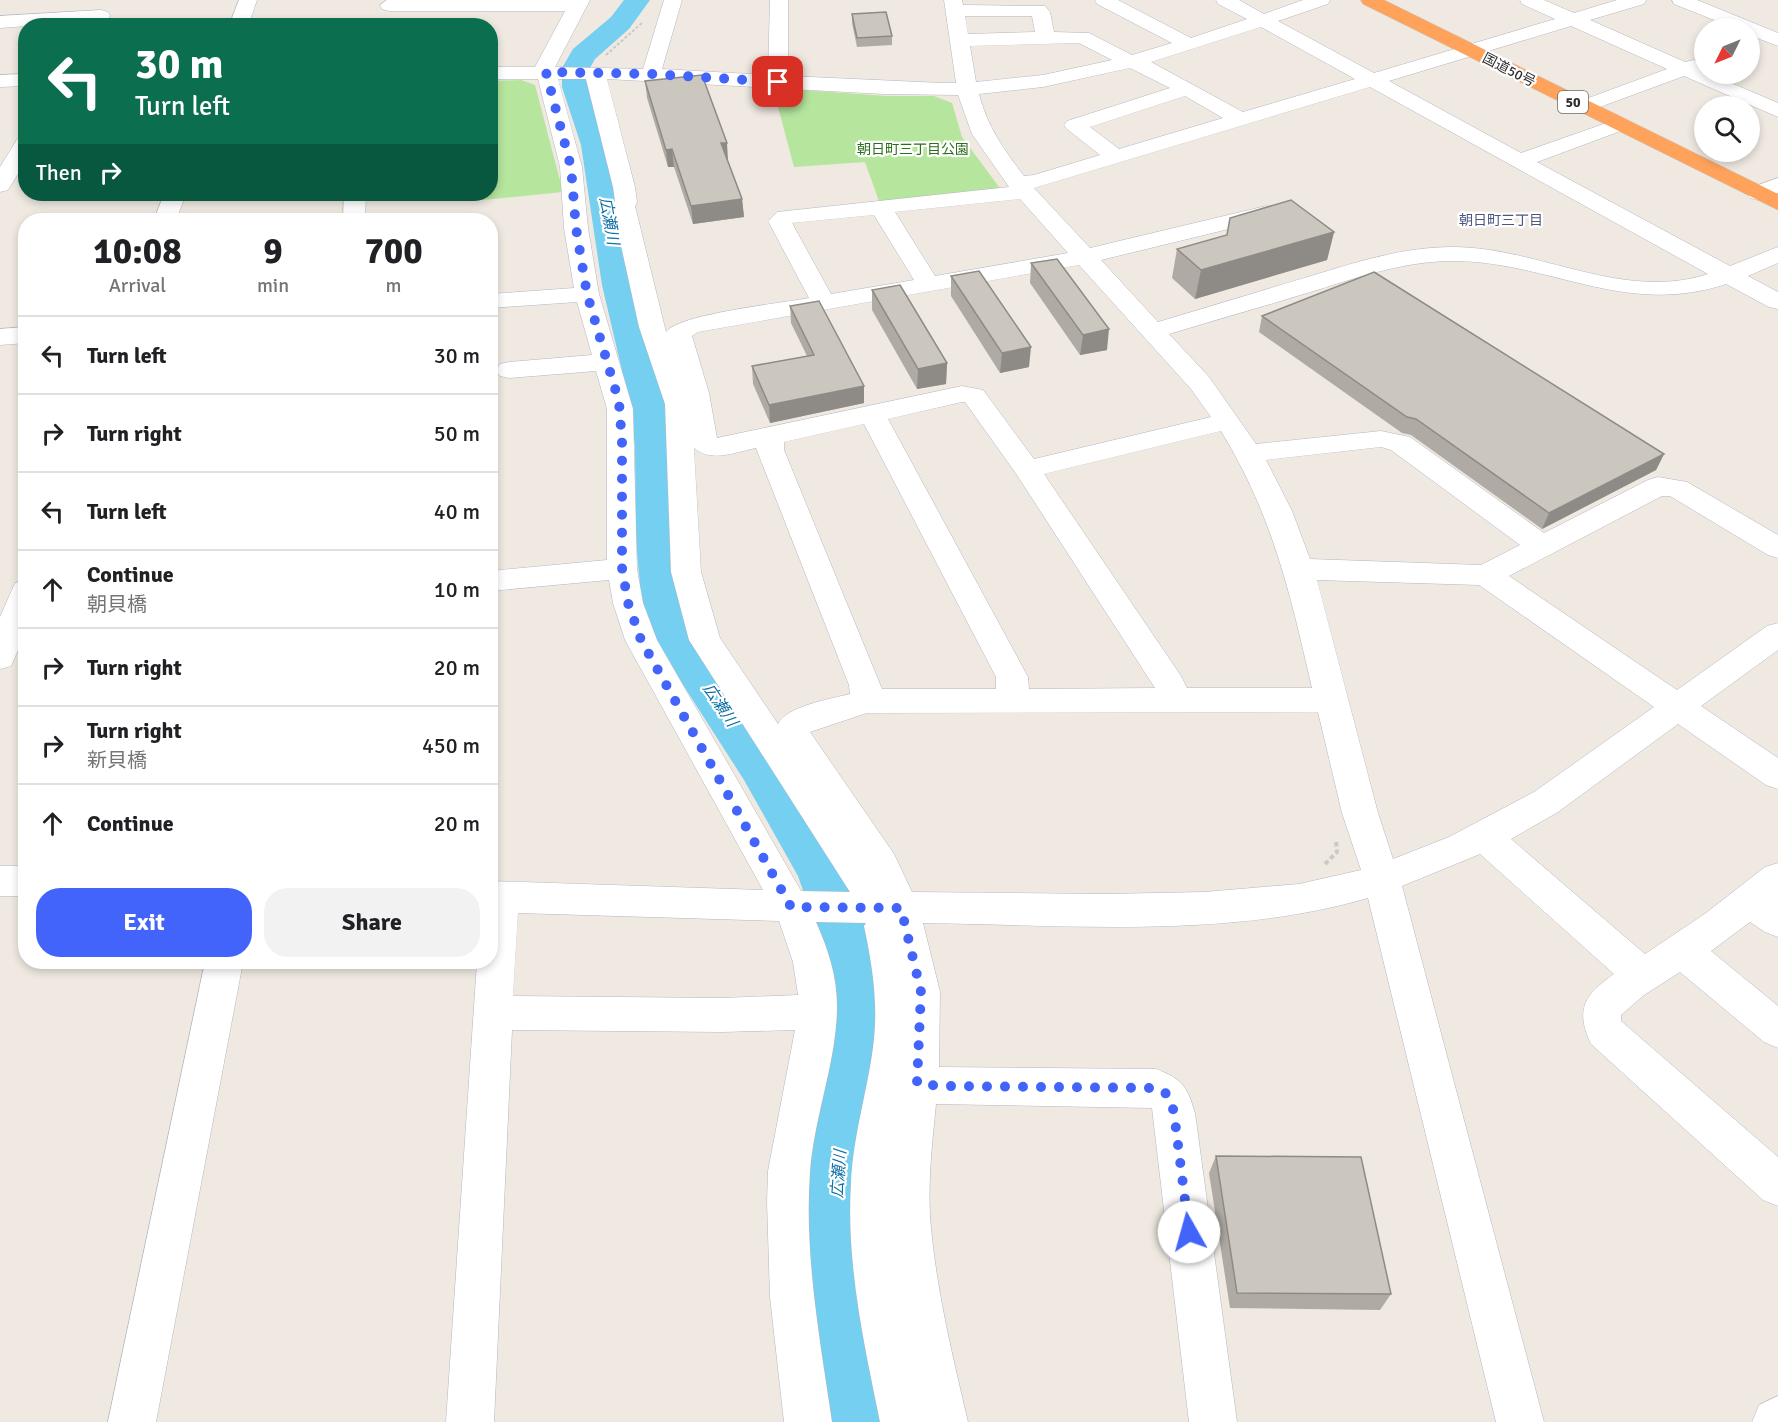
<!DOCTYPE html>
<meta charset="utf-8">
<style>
body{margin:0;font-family:Signika,"Noto Sans JP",sans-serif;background:#f2f2f2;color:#202124;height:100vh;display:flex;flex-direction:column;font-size:22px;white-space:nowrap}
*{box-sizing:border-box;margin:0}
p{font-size:20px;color:#757577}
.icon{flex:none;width:33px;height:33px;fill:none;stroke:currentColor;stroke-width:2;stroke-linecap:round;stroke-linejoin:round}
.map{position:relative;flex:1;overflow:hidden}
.sheet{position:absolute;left:18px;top:213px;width:480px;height:756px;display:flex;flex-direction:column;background:#fff;border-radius:24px;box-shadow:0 3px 9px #0003}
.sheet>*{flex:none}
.guide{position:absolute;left:18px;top:18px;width:480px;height:183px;border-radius:24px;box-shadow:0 3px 9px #0003;background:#0b6e4f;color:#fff;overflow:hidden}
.needle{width:39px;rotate:227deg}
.fabs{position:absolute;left:1694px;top:18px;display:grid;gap:12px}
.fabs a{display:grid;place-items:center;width:66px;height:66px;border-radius:50%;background:#fff;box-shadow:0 3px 9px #0003;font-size:30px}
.pin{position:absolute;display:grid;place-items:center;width:51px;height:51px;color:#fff;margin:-26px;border-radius:12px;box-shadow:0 3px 9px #0006}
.me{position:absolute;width:66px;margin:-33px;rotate:353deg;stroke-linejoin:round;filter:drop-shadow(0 0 4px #0008)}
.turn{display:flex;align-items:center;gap:21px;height:126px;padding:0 18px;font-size:27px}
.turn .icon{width:78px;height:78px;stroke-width:2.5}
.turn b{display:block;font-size:42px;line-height:51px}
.then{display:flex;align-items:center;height:57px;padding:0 18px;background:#0003;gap:12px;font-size:22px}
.eta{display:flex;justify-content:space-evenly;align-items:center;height:102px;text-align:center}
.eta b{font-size:36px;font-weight:700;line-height:42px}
.primary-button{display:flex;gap:12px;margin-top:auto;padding:12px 18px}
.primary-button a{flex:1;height:69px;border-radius:24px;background:#4264fb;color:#fff;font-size:24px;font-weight:700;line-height:69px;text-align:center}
.primary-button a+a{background:#f2f2f2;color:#202124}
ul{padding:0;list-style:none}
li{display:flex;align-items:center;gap:18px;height:78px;padding:0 18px;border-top:2px solid #e0e0e0}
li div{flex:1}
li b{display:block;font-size:22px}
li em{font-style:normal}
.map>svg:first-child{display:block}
.green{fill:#b6e59e}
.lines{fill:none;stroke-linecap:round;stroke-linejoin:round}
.river{fill:#75cff0;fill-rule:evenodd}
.minor-casing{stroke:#b4b7c1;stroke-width:1}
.highway-casing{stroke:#c9c9c9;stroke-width:1}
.path-far1{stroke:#c9c9c9;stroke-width:2;stroke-dasharray:3 2;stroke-linecap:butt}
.path{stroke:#c9c9c9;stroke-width:4;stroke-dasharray:4.5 3;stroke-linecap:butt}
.minor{fill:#fff;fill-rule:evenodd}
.highway{fill:#ffa35c;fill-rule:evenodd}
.wall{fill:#afaba4}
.shaded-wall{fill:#8e8b86}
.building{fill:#cbc7bf;stroke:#8e8b86;stroke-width:1.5}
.route{stroke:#4264fb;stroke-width:10;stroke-dasharray:0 18}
.labels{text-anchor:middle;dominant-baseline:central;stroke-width:4.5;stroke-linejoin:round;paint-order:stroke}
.far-street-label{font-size:14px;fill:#2e2e2e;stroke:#fff}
.shield{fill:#fff;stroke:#6d6d6d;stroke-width:1.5}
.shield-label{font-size:14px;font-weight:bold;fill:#2e2e2e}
.far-park-label{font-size:14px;fill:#2c6e1b;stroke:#fff}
.far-neighbourhood-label{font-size:14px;fill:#4d5680;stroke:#fff}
.water-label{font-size:16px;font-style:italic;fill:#0d6fa3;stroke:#fff}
</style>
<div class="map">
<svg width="1778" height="1422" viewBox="0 0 1778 1422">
<rect width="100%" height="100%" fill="#efe9e1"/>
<!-- green -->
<path class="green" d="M521,80L535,85L563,192L472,201L470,194H490L491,81Z
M773,88L887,96H934L952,103L962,137L1002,191L880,204L865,162L794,167Z"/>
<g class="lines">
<!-- river -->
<path class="river" d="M624,0H650L629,29L595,59L590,68V87L611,145L636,285L665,392L673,446L678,541L685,596L700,641L778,754L840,857L877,948L884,999L867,1182L869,1264L888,1398L895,1422H827L822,1398L807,1264V1182L830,999L823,948L798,876L744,780L657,644L641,596L636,541L635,446L627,392L602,285L581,145L562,87V68L573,49L611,17Z"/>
<defs>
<path id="minor" d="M239,0H257L248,26H229Z
M387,0H590L555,67L643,69L664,0H682L662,69L768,75L770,0H788V76L943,83H956L944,0H962L963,5L1045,6L1050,12L1054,32L1089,33L1132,55L1172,43L1097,4L1095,0H1118L1191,38L1247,19L1218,4L1216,0H1239L1264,14L1303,0H1330L1328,4L1278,21L1374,73L1555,19L1522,4L1520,0H1544L1574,13L1617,0H1646L1644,4L1590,20L1685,62L1694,60L1701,62L1704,74H1710L1778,103V117L1684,76L1589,111L1582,113L1575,111L1572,107L1575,103L1667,69L1571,26L1389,81L1521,153L1612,121L1619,119L1626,121L1629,125L1626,129L1537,162L1730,266L1778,247V263L1748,276L1778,292V309L1769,307L1726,284C1624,318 1548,260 1450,261C1403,262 1361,276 1317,290C1268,305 1219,319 1169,334L1209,377L1256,444L1381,431L1410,437L1544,533L1648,480L1658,477L1687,482L1778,535V558L1768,555L1670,496H1662L1509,576L1677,690L1767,626L1778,623V650L1701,706L1778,758V789L1766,785L1678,724L1558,812L1511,839L1645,954L1706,913L1765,867L1778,863V937L1765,932L1750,922L1711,951L1778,1006V1048L1764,1042L1680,972L1644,995L1621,1015V1021L1778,1157V1206L1763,1200L1591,1044C1575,1010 1584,995 1614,974L1480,854L1402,886L1544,1422H1496L1368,898C1227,939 1069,925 923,923L940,992L939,1067L1156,1069C1182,1079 1187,1086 1195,1113L1237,1422H1189L1152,1108L936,1104C932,1145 927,1187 931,1228C937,1293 953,1358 968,1422H880C864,1343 846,1264 851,1183C853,1134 869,1087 874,1039C878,1001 872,963 864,926L866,923L816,922C828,949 837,976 837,1006C837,1060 814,1117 810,1172C804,1255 820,1340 832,1422H784L770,1297L767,1202L768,1171L795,1030L722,1032L512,1030L494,1422H446L477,962H490V881L763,890L625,640L613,603L609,580L490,591V571L607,560V409L596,371L509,378L500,376L496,370L500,364L509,362L592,355L577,302L490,308V294L574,288L564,228L560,167L538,79H490V67H535L565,11H389L382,9L380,5ZM965,16H1032L1035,32L968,34ZM1261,27L1355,79L1243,112L1151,62ZM1079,43L1112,60L1043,75L976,82L970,46ZM1130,68L1170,88L1067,121L1064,125L1067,129L1100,155L1034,175L1024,176C1004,150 987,126 979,94L1043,87ZM558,79H586L613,187L615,201L612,205L639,327L665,404L671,572L689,640L850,892L801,891L657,640L643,603L637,569L633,409L599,294L588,228L582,167ZM607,79L884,94L958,95L972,134L1009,187L777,212L768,221L809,298C783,303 678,314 666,332L635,206L637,202L635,187ZM1370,87L1708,274C1623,302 1538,247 1453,247C1403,247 1357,262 1311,276C1260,291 1209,307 1158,322L1101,260L1274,218L1277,213L1274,208L1266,206L1090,248L1034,188ZM1185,96L1223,118L1119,149L1090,127ZM1020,199L1068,253L935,276L895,212ZM874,215L914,280L831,294L792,223ZM1079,265L1191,389L1211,417L1034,459L983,390L962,386L717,438L709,393L692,336L698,332ZM962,402H965L1017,475L1155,688L1029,689L1028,677L888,419ZM864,424L996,677V689H882L784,450V442ZM1221,431C1273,516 1290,593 1312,688H1187L1181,676L1044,474ZM1381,447L1391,450L1520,545L1481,565L1310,559L1292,511L1266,460ZM694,448C711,463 736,452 756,448L849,685L850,694C830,699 787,706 778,724L720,638L701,572ZM1317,580L1479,585L1654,707L1534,792L1449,837L1393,859L1378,813ZM1318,712L1342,813L1361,870L1299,884L1204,892L1105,894L912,892L894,854L810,732L867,713ZM518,913L779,921L793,962L798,995L722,998L513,996Z
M1672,0H1697L1778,33V46L1749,35V28H1734L1674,4Z
M101,10L108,12L110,16L108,20L0,28V16Z
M26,74V86L0,87V75Z
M26,137V161L8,190L0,192V167L18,138Z
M1778,178V193L1758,200L1750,198L1747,193L1750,188Z
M164,194H186L176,220H154Z
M344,194H366L365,220H343Z
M26,327V343L0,345V329Z
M26,580V632L11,666L0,669V617L15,583Z
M0,866H26V896H0Z
M205,962H243L156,1422H108Z
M1778,1396V1422H1752L1759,1405Z"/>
<path id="highway" d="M1361,0H1384L1778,194V210L1363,4Z"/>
</defs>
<!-- minor casing -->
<use href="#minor" class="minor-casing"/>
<!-- highway casing -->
<use href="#highway" class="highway-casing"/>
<!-- path-far1 -->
<path class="path-far1" d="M606,55L643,22"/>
<!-- path -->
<path class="path" d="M1325,864L1337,852L1336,841"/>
<!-- minor -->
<use href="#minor" class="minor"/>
<!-- highway -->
<use href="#highway" class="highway"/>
</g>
<!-- wall -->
<path class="wall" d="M852,14L892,36V45L857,47L852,23Z
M645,81L727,143V160L742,199L744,217L693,224L674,167H668L647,98Z
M1334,232L1327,260L1195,299L1172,278L1177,249Z
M1031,263L1107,350L1080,355L1030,283Z
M951,276L1029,367L1000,373L951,296Z
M872,290L947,363L946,384L917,389L872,310Z
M790,306L864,403L770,423L753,384L752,366L807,356L791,323Z
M1262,316L1664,454L1656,470L1542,529L1411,435L1402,433L1259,332Z
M1216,1156L1391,1294L1380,1310L1230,1308L1209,1173Z"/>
<!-- shaded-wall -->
<path class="shaded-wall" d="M721,143H727L728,160L723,161Z
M672,149L674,167H668L666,150Z
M742,199L744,217L693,224L691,206Z
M1334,232L1327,260L1195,299L1201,270Z
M1109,329L1107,350L1080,355L1083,335Z
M1031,347L1029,367L1000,373L1002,353Z
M947,363L946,384L917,389L918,369Z
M864,386V403L770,423L769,405Z
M1664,454L1656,470L1542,529L1549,513Z"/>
<!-- building -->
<path class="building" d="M886,12L892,36L857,38L852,14Z
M702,75L727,143H721L742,199L691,206L672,149L666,150L645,81Z
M1291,200L1334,232L1201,270L1177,249L1227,235L1230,218Z
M1057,259L1109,329L1083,335L1031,263Z
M979,271L1031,347L1002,353L951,276Z
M1374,272L1664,454L1549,513L1416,419L1407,417L1262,316Z
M900,285L947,363L918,369L872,290Z
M819,301L864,386L769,405L752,366L814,355L790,306Z
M1216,1156L1361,1157L1391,1294L1237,1293Z"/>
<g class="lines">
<!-- route -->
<path class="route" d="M778,82L651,74L546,72L571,167L576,228L587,294L619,402L622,442V568L628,603L641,640L791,907L901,908L921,992L917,1083L938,1086L1156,1088C1169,1092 1171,1101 1174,1113L1189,1232"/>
</g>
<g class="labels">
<!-- far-street labels -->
<g class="far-street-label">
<text transform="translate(1509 70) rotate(27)">国道50号</text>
</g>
<!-- shield labels -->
<rect class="shield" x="1558" y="91" width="30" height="22" rx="4.5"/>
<g class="shield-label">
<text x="1573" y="102">50</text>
</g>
<!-- far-park labels -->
<g class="far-park-label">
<text x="913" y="149">朝日町三丁目公園</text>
</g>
<!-- far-neighbourhood labels -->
<g class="far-neighbourhood-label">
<text x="1501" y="220">朝日町三丁目</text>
</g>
<!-- water labels -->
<g class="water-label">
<text transform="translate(609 221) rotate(80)">広瀬川</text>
<text transform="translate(720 705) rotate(56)">広瀬川</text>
<text transform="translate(839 1174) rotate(-86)">広瀬川</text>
</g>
</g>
</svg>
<div class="fabs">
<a><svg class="needle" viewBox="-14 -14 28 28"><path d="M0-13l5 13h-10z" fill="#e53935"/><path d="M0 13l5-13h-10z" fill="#757577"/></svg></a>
<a><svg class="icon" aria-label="search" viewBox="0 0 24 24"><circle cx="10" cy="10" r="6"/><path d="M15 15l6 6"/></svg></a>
</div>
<div class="pin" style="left:778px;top:82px;background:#d93025"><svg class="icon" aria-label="arrive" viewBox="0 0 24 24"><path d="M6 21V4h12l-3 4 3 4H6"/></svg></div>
<svg class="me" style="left:1189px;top:1232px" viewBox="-20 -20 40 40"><circle r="19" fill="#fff"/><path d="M0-13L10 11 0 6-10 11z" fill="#4264fb"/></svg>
<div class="guide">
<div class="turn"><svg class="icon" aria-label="left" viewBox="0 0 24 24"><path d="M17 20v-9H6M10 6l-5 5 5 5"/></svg><div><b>30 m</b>Turn left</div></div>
<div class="then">Then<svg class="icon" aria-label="right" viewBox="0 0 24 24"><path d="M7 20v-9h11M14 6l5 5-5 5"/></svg></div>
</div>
<section class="sheet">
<div class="eta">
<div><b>10:08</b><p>Arrival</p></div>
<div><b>9</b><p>min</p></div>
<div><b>700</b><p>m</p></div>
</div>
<ul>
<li><svg class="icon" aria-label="left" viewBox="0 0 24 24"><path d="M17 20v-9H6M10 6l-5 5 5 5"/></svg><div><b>Turn left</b></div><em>30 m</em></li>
<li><svg class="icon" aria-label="right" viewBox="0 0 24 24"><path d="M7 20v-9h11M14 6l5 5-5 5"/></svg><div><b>Turn right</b></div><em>50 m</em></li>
<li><svg class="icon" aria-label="left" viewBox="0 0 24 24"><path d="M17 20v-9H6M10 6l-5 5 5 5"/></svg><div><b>Turn left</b></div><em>40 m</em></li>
<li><svg class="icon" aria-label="ahead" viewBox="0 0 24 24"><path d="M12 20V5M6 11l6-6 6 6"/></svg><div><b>Continue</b><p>朝貝橋</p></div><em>10 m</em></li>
<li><svg class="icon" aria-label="right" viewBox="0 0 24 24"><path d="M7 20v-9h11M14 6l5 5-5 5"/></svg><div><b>Turn right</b></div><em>20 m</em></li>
<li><svg class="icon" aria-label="right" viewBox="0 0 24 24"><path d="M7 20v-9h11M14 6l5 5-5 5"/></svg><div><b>Turn right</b><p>新貝橋</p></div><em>450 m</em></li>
<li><svg class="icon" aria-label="ahead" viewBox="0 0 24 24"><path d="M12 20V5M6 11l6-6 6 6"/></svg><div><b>Continue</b></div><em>20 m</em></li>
</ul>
<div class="primary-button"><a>Exit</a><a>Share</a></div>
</section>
</div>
